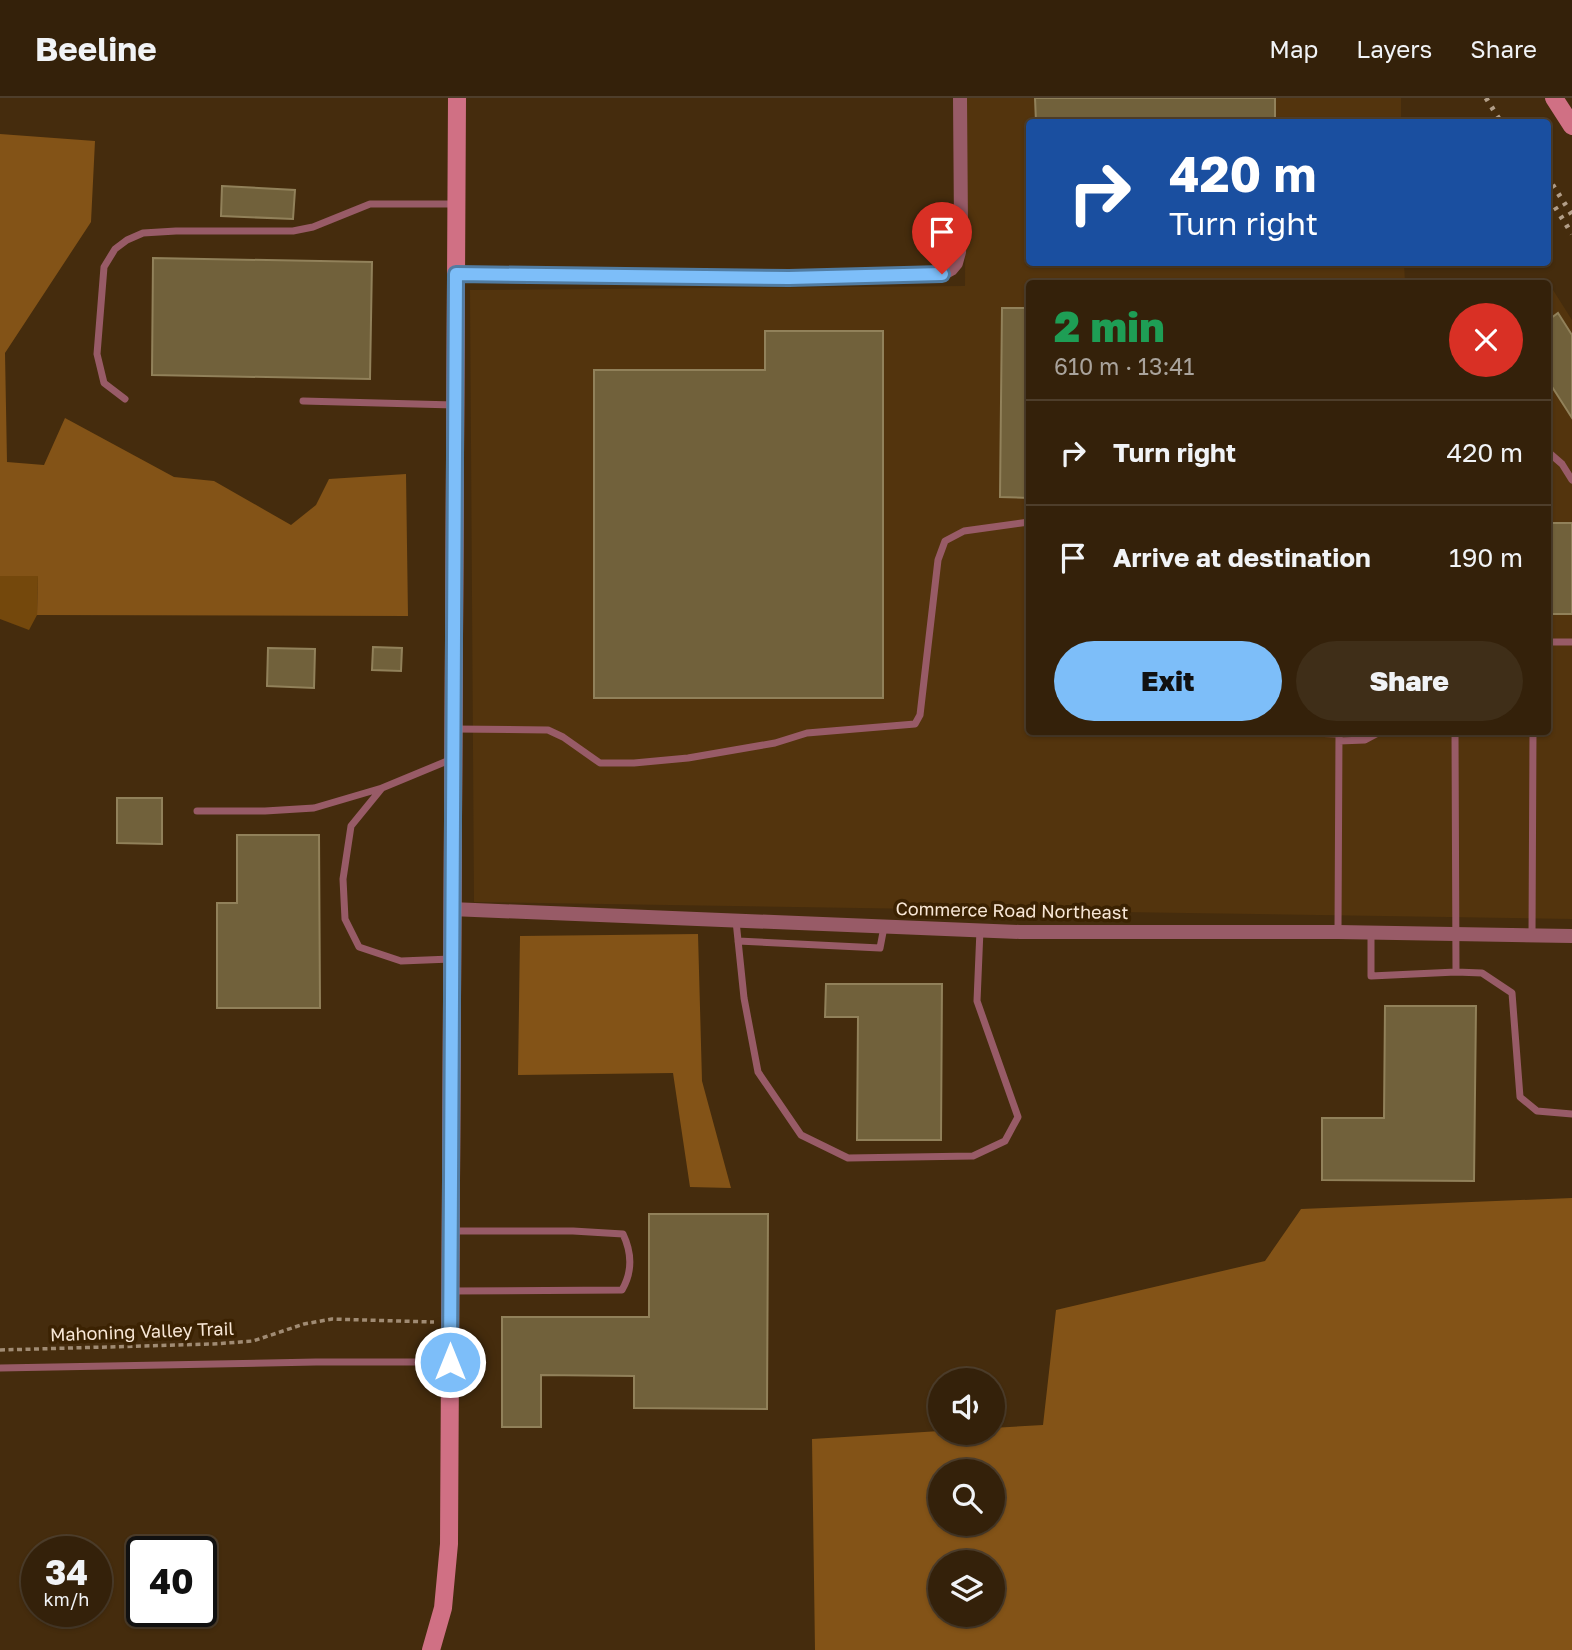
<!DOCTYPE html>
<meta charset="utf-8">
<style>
body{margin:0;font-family:"Golos Text",sans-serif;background:#3f2e18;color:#f1f3f6;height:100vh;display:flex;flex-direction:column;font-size:26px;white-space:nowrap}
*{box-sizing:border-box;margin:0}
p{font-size:23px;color:#a9a39c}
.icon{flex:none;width:38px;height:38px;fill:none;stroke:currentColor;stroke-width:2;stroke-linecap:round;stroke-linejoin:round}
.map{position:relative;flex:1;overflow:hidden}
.panel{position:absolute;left:1026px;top:182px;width:525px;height:455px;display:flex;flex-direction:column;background:#34210a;border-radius:7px;box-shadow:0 2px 5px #0004,0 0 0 2px #4e3e2b}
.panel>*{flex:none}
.hud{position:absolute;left:1026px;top:21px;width:525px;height:147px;border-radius:7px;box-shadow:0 2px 5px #0004,0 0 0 2px #4e3e2b;background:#1a4fa0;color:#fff;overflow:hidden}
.tools{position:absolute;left:928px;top:1270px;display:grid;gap:14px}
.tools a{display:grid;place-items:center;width:77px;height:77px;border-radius:50%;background:#34210a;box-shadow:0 2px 5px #0004,0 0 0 2px #4e3e2b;font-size:35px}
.speed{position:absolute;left:21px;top:1438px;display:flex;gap:14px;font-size:35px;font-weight:700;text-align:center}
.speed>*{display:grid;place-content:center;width:91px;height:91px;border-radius:50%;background:#34210a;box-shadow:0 2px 5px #0004,0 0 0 2px #4e3e2b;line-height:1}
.speed small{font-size:18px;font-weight:400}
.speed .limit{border:4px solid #111;border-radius:10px;background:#fff;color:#111}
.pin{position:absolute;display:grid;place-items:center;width:60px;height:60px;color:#fff;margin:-72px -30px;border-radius:50% 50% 50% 0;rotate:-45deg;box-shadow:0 0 7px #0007}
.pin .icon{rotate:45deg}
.me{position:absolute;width:77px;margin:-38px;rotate:0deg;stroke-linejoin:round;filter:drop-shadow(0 0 5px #0008)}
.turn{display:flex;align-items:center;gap:24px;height:147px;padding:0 28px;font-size:32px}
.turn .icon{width:91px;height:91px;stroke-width:2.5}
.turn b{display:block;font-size:49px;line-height:60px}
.round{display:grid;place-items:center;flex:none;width:74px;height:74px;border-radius:37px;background:#3f2e18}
.summary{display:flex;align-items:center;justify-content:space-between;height:119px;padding:0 28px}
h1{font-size:42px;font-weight:800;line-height:52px;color:#1e9e55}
.action{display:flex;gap:14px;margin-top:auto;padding:14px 28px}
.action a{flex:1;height:80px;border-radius:42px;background:#7dbef9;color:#111;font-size:28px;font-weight:800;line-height:80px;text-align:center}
.action a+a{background:#3f2e18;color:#f1f3f6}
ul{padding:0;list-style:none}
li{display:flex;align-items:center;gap:21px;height:105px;padding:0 28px;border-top:2px solid #4e3e2b}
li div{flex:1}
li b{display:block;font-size:26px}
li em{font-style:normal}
header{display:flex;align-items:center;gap:42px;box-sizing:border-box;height:98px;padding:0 35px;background:#34210a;border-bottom:2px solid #4e3e2b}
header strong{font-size:33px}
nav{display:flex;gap:38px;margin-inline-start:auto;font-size:24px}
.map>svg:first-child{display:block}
.built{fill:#53340d;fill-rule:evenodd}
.green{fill:#74480c}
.forest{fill:#835317;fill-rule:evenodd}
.building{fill:#71613b;stroke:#91815a;stroke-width:2}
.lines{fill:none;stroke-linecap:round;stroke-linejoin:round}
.path{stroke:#a08b73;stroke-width:3.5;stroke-dasharray:5 3.5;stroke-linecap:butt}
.lane{stroke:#985b67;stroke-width:7}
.street{stroke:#985b67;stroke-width:14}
.secondary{stroke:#d07084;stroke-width:18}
.rail{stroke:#b29e88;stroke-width:5;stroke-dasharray:3.5 7;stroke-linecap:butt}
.route-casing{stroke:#517ca2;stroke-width:18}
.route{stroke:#7dbef9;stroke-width:12}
.labels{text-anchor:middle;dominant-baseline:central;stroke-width:7;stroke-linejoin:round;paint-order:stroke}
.street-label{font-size:18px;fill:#f8e7d6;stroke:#3b2202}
</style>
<header>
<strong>Beeline</strong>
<nav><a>Map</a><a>Layers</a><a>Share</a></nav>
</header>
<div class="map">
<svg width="1572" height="1552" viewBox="0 0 1572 1552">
<rect width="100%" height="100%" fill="#452c0d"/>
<!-- built -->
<path class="built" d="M966,0H1401V24H1029V164H1404L1405,185L1548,184L1572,222V821L474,804L470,192L965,188ZM1029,186H1547V634H1029Z"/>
<!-- green -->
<path class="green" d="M0,478H38L37,517L29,532L0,521Z"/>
<!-- forest -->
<path class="forest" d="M0,36L95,43L91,124L5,255L7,364L44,367L65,320L174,379L214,383L291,427L316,407L329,381L406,376L408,518L37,517L38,478H0Z
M698,836L702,983L731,1090L690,1089L673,975L518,977L520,838Z
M1572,1100V1552H815L812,1341L940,1333V1335H992V1330L1043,1327L1056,1212L1265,1163L1301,1111ZM940,1374H992V1426H940ZM940,1465H992V1517H940Z"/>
<!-- building -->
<path class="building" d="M1035,0H1275V24H1036Z
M222,88L295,92L293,121L221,118Z
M153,160L372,164L370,281L152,277Z
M1002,210H1029V400L1000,399Z
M1558,215L1572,237V320L1547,281V223Z
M765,233H883V600H594V272H765Z
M1547,425H1572V516H1547Z
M373,549L402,550L401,573L372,572Z
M268,550L315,551L314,590L267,588Z
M117,700H162V746L117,745Z
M237,737H319L320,910H217V805H237Z
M826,886H942L941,1042H857L858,919H825Z
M1385,908H1476L1474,1083L1322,1082V1020H1384Z
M649,1116H768L767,1311L634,1310V1278L541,1277V1329H502V1219H649Z"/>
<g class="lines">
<!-- path -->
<path class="path" d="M0,1252L213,1246L253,1243L304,1226L332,1221L434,1224"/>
<!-- lane -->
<path class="lane" d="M125,301L104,285L97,256L104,169L115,151L127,142L143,135L176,133H293L313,129L370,106H455
M303,303L454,307
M1547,353L1562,366L1572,382
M1547,544H1572
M454,631L548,632L563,639L600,665H634L688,660L775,645L807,635L915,626L920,617L938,462L945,443L964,433L1029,424
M1279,634L1339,636
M1339,643L1365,642L1380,634
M197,713H265L314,710L382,690
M736,823L744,900L758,974L801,1037L848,1060L973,1058L1005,1043L1018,1019L977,903L980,832
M1338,834L1339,634
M1371,835V878L1456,874L1455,634
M1532,837L1533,634
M738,843L880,850L884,829
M451,861L401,863L359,849L345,821L343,781L351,728L382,690L452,661
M1456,874L1482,875L1512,895L1520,999L1537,1013L1572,1016
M451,1193L622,1192C633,1173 632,1155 623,1136L573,1133H452
M0,1270L316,1264H450"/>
<!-- street -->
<path class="street" d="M456,176L789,180L942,176L951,171L956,165L959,154L961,128L960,0
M451,811L1020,834H1338L1572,838"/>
<!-- secondary -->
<path class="secondary" d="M1554,0L1572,28
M431,1552L443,1510L449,1446L457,0"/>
<!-- rail -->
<path class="rail" d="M1486,0L1501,24
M1547,78L1572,117
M1555,109L1572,136"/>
</g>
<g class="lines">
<defs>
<path id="route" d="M450,1264L456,176L789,180L942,176"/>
</defs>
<!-- route casing -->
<use href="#route" class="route-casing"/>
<!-- route -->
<use href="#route" class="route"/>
</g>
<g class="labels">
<!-- street labels -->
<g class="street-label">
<text transform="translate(1012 812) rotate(1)">Commerce Road Northeast</text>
<text transform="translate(142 1233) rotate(-2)">Mahoning Valley Trail</text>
</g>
</g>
</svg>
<div class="tools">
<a><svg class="icon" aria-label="sound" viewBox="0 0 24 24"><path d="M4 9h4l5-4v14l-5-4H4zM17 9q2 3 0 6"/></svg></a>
<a><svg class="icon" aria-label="search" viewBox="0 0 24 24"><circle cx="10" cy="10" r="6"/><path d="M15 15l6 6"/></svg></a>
<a><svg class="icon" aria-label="layers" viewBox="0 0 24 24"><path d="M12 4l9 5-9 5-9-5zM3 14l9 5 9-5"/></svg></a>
</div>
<div class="speed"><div>34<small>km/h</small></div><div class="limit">40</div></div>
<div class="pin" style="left:942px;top:176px;background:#d93025"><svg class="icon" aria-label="arrive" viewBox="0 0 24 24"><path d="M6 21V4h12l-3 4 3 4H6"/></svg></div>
<svg class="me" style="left:450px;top:1264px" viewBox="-20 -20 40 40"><circle r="17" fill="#7dbef9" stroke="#fff" stroke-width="3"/><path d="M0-11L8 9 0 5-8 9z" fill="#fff"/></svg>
<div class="hud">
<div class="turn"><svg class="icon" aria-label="right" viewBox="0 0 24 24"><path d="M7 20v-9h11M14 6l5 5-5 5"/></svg><div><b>420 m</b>Turn right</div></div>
</div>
<section class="panel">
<div class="summary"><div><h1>2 min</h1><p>610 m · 13:41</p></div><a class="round" style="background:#d93025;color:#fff"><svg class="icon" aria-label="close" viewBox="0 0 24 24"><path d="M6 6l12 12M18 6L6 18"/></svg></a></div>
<ul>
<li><svg class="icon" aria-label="right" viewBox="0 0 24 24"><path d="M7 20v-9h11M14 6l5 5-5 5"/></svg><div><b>Turn right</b></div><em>420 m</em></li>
<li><svg class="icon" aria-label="arrive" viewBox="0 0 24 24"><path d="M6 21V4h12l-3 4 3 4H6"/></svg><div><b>Arrive at destination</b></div><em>190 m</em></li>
</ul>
<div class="action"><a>Exit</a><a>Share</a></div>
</section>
</div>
